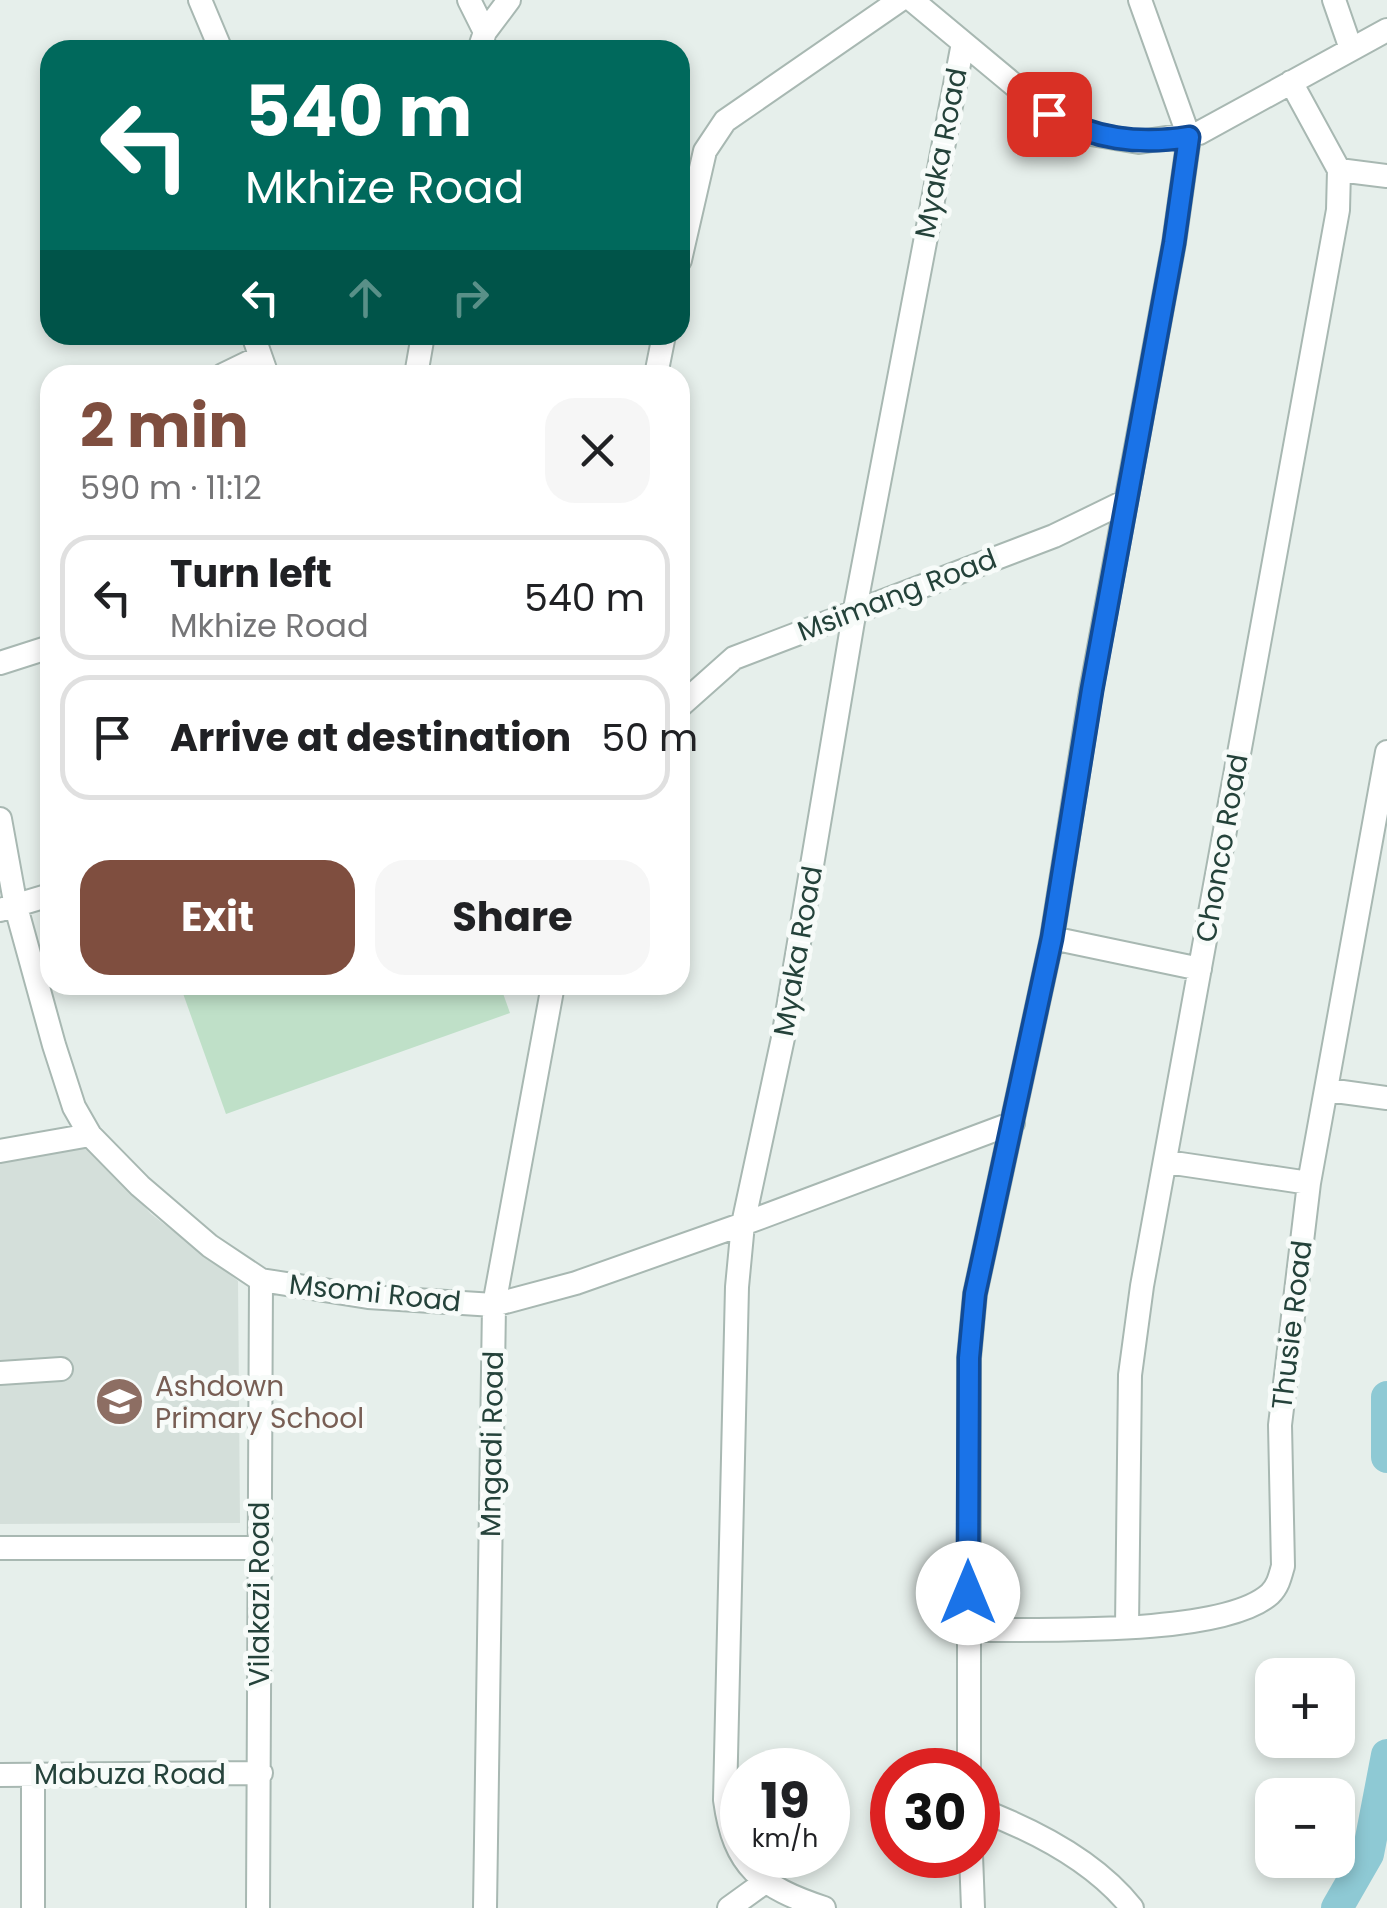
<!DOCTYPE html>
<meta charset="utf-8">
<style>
body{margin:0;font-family:Poppins,sans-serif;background:#f6f6f6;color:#202124;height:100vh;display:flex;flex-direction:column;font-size:38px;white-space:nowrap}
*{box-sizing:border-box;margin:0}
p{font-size:32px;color:#757577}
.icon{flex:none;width:55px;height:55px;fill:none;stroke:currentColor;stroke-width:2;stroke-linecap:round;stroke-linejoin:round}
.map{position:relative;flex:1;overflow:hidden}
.panel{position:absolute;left:40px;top:365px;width:650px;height:630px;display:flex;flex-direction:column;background:#fff;border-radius:30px;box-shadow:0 5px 15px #0003}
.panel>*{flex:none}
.banner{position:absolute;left:40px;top:40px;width:650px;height:305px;border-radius:30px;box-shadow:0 5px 15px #0003;background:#00695c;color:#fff;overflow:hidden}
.controls{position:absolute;left:1255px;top:1658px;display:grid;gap:20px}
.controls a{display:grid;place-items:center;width:100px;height:100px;border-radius:20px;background:#fff;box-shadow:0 5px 15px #0003;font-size:50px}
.speed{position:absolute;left:720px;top:1748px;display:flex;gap:20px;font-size:50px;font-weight:700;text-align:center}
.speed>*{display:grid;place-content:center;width:130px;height:130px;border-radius:50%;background:#fff;box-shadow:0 5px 15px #0003;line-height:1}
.speed small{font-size:25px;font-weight:400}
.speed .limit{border:15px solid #d22;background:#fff;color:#111}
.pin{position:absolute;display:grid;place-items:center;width:85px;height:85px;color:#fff;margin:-42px;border-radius:20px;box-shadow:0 5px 15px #0006}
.me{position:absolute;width:110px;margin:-55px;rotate:0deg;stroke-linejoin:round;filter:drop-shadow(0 0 8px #0008)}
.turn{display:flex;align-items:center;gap:35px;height:210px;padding:0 40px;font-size:45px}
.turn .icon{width:130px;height:130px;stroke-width:2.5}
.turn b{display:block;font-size:70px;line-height:85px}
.lanes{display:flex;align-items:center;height:95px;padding:0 40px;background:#0003;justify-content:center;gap:50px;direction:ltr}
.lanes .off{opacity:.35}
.round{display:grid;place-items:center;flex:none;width:105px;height:105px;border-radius:30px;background:#f6f6f6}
.overview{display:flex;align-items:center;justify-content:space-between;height:170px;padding:0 40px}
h1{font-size:60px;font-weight:700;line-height:75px;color:#7f4e3f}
.cta{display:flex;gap:20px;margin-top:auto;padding:20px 40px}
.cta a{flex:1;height:115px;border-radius:30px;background:#7f4e3f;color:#fff;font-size:40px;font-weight:700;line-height:115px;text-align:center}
.cta a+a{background:#f6f6f6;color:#202124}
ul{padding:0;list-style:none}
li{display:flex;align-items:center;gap:30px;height:125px;margin:0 20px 15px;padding:0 20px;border:5px solid #e0e0e0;border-radius:30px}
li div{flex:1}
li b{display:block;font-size:38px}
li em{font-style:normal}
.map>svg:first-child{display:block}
.built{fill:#d4dfda}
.pitch{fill:#bfe0c8}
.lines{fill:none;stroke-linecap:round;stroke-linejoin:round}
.river{stroke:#8ec9d4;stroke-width:32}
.minor-casing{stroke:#a8b8b2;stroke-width:26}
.minor{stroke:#fff;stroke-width:22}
.route-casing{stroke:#114b97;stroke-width:25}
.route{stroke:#1a73e8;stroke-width:18}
.labels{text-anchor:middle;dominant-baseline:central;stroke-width:10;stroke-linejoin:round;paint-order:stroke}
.street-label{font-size:28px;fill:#24423a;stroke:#f7fbf9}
.education-label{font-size:28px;fill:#785e54;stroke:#f7fbf9;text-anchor:start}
</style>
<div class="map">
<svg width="1387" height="1908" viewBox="0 0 1387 1908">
<rect width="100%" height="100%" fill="#e6efeb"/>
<!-- built -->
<path class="built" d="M86,1142L151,1214L238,1281L240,1523L0,1524V1157Z"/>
<!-- pitch -->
<path class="pitch" d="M180,985H500L510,1013L226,1114Z"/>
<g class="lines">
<!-- river -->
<path class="river" d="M1387,1397V1457
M1337,1908L1368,1854L1387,1755"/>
<defs>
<path id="minor" d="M200,0L221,50
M469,0L485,32
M912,0L1049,114L1091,134L1139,142L1199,133L1387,30
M1334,0L1351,49
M479,50L485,32L509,0
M1339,170L1387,176
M680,260L705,151L725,121L900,0
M253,335L267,375
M223,375L260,357
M416,375L423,335
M656,375L664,335
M0,663L50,647
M680,706L734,658L1054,536L1126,501
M0,819L16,907L54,1045L74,1107L90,1135L140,1186L210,1246L261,1280L368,1297L494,1305L576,1283L743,1224L1013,1123
M0,910L50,895
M1052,938L1200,969
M1328,1090L1387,1098
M0,1151L90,1135
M1167,1162L1309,1183
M0,1373L61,1369
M0,1548H258
M1127,1627L1130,1375L1142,1286L1338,210L1339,170L1291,82
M967,1630C1034,1629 1222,1637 1270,1594C1278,1586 1280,1577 1283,1566L1280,1425L1309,1183L1387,752
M969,1770V1358L975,1294L1052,938L1091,691L1174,243L1189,137L1140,0
M0,1775L261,1773
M33,1775V1908
M978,1809C1034,1830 1094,1860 1132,1908
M971,1855L973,1908
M258,1908L261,1280
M485,1908L494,1305L553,985
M729,1908L765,1882
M824,1908C761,1887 734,1867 725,1800L737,1287L743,1224L783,1038L855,609L963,43"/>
</defs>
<!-- minor casing -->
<use href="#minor" class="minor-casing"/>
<!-- minor -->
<use href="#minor" class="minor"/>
</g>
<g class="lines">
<defs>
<path id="route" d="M968,1593L969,1358L975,1294L1052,938L1092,690L1174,243L1189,137C1138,145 1094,139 1049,114"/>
</defs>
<!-- route casing -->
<use href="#route" class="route-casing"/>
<!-- route -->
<use href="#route" class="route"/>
</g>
<!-- icons -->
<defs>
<symbol id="school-disc" viewBox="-11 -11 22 22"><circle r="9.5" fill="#8d6e63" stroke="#f7fbf9"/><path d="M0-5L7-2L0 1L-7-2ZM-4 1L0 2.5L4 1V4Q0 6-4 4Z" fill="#fff"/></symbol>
</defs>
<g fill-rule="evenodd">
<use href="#school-disc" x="92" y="1374" width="55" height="55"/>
</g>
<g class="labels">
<!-- street labels -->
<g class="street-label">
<text transform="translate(941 153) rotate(-79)">Myaka Road</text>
<text transform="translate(897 595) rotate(-21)">Msimang Road</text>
<text transform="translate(1222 848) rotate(-80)">Chonco Road</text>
<text transform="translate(798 951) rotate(-80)">Myaka Road</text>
<text transform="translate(375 1293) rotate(6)">Msomi Road</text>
<text transform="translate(1292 1325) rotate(-83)">Thusie Road</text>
<text transform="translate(492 1444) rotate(-89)">Mngadi Road</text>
<text transform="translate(259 1594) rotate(-90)">Vilakazi Road</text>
<text x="130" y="1774">Mabuza Road</text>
</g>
<!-- education labels -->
<g class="education-label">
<text x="155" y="1386">Ashdown<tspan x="155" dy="32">Primary School</tspan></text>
</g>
</g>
</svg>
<div class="controls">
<a>+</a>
<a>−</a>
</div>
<div class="speed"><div>19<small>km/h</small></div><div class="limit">30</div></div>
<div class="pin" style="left:1049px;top:114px;background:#d93025"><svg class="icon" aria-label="arrive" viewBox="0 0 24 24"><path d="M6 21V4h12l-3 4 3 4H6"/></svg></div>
<svg class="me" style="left:968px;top:1593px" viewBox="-20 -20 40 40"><circle r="19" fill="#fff"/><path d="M0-13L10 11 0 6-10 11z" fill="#1a73e8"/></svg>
<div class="banner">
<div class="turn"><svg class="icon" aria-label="left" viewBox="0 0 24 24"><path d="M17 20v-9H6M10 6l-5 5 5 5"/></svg><div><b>540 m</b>Mkhize Road</div></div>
<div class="lanes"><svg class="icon" aria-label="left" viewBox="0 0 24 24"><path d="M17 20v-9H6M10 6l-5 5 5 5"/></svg><svg class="icon off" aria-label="ahead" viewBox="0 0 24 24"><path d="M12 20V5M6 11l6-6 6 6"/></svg><svg class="icon off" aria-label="right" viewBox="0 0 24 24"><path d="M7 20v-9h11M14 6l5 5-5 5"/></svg></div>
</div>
<section class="panel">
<div class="overview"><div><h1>2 min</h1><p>590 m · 11:12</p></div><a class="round"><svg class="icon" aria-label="close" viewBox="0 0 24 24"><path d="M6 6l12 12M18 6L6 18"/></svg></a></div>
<ul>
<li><svg class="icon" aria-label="left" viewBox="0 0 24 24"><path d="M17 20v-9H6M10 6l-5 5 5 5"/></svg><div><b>Turn left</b><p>Mkhize Road</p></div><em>540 m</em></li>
<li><svg class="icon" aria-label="arrive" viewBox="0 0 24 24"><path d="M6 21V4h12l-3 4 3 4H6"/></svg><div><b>Arrive at destination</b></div><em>50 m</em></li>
</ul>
<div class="cta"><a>Exit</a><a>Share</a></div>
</section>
</div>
